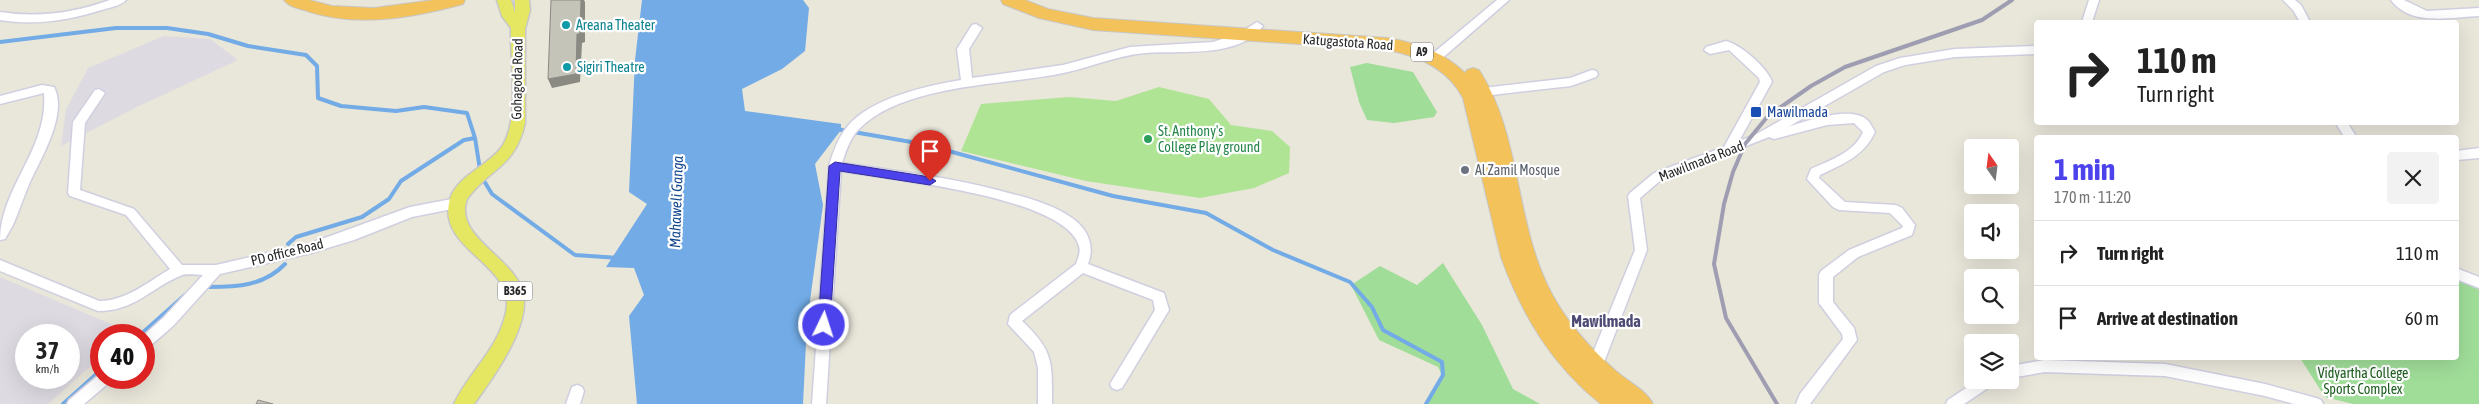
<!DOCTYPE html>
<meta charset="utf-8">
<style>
body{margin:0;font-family:"Asap Condensed",sans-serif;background:#f2f2f2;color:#222;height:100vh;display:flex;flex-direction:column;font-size:19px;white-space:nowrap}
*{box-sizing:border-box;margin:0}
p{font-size:16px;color:#767676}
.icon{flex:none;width:28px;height:28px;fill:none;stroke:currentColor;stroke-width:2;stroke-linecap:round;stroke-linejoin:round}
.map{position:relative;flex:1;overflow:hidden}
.drawer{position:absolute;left:2034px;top:135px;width:425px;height:225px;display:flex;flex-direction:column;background:#fff;border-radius:5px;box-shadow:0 5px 20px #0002}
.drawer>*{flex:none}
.top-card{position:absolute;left:2034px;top:20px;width:425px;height:105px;border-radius:5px;box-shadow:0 5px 20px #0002;background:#fff;color:#222;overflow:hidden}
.needle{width:32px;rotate:346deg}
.fabs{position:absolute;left:1964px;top:139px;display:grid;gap:10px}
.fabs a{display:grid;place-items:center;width:55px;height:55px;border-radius:5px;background:#fff;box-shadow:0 5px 20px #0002;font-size:25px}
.speed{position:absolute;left:15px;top:324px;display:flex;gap:10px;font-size:25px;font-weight:700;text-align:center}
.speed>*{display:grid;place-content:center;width:65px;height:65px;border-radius:50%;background:#fff;box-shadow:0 5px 20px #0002;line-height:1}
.speed small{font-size:12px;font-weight:400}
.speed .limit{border:8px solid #d22;background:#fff;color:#111}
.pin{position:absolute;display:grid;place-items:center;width:42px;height:42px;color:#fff;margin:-51px -21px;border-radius:50% 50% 50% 0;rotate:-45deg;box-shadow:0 0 5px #0007}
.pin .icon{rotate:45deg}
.me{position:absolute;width:55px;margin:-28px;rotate:4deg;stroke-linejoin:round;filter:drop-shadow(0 0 4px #0008)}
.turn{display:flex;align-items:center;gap:18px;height:105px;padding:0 20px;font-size:22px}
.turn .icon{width:65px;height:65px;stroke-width:2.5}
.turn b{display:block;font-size:35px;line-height:42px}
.round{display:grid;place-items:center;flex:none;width:52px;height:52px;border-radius:5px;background:#f2f2f2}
.head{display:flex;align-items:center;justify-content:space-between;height:85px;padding:0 20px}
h1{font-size:30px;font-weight:700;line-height:38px;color:#4d43ed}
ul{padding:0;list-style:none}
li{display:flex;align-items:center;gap:15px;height:65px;padding:0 20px;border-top:1px solid #e0e0e0}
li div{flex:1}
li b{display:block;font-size:19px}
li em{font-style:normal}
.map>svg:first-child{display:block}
.industrial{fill:#dedae2;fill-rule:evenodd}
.green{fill:#a0dd99}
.pitch{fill:#afe495}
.water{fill:#72abe6}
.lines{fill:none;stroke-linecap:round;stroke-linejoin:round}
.stream{stroke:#72abe6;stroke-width:4}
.minor-casing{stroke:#d0cfe0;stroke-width:3}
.major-casing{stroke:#c7c7c7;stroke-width:3}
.highway-casing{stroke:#c7c7c7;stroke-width:2}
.minor{fill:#fff;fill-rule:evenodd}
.major{fill:#e5e762;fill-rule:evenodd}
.highway{fill:#f3c25b;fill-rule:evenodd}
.rail{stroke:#9f9db1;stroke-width:4}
.shaded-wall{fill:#8a8982}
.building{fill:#c5c4b9;stroke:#8a8982}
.route{fill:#4d43ed;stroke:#322c9a}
.culture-dot{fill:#0f9aa8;stroke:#fff;stroke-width:2}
.transit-dot{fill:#1a4fb4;stroke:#fff;stroke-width:2}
.leisure-dot{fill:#2e9e5b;stroke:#fff;stroke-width:2}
.worship-dot{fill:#6b7280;stroke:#fff;stroke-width:2}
.labels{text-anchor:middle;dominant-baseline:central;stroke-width:4.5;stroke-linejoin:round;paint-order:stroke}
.shield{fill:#fff;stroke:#686868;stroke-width:1}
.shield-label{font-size:12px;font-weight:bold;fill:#282828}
.culture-label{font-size:14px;fill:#0d838f;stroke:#fff;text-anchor:start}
.street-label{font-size:14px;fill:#282828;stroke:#fff}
.transit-label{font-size:14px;fill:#164399;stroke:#fff;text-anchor:start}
.leisure-label{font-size:14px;fill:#27864d;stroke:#fff;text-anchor:start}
.worship-label{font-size:14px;fill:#5b616d;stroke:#fff;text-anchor:start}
.park-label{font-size:14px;fill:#1e5f20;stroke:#fff}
.water-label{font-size:15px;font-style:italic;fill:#15478e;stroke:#fff}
.quarter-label{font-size:16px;font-weight:bold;fill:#4e4b75;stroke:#fff}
</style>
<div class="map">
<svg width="2479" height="404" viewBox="0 0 2479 404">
<rect width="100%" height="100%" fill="#e9e6da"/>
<!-- industrial -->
<path class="industrial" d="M164,36L210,39L238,60L137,107L61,146L66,110L88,68Z
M0,277L130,332L127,335H101V357L48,404H0ZM26,335H69V378H26Z"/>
<!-- green -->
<path class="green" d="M1367,63L1413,72L1437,112L1434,117L1394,123L1367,120L1359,102L1350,67Z
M1443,263L1482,325L1513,389L1540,404H1426L1442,375L1438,367L1379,340L1351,285L1380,266L1417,285Z
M2456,277L2479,287V404H2353L2325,397L2300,358H2456Z"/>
<!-- pitch -->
<path class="pitch" d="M1159,87L1209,99L1231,125L1272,131L1290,147L1289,173L1254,188L1200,198L1086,181L961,151L981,104L1069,97L1116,101Z"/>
<!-- water -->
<path class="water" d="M642,0H803L809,8L805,51L782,69L742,89L745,111L841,124V130L815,164L823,205L807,323L803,404H637L629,316L644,295L634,268L606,267L647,204L629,192L635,60Z"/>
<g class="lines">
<!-- stream -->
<path class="stream" d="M0,42L116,28H167L208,34L248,46L306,55L317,66L318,98L341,106L396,111L424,107L467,113L475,138
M836,129L923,144L1113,196L1206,213L1273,250L1350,282L1372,307L1383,330L1442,362L1443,375L1426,404
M288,244L296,237L362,217L389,199L401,181L464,140L475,138L481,176L492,194L575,255L619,258
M208,287C237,287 264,286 285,264
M140,335L185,295
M63,404L101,370"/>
<defs>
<path id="minor" d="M110,0H126C122,5 112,7 105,9C70,20 36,26 0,20V12C38,18 74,13 110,0Z
M1497,0H1509L1439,61H1431L1429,58L1431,55Z
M2089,0H2099L2092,22H2082Z
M2283,0H2295L2301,5L2310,22H2300L2293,10Z
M2391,0H2404L2427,11L2479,8V16C2451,17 2411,27 2391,0Z
M1257,22L1263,26C1239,59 1180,50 1145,53C1113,56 1084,70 1053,75C996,85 901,86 859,129C850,138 846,151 842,163C895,171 949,177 1001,191C1025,197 1052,204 1072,218C1088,229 1095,246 1088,264L1164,293L1169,310L1122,388L1117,390L1112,388L1110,384L1155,310L1153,300L1083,273L1022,321C1054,351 1052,362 1052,404H1038V368L1034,352L1008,324L1010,315L1076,264C1078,258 1081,252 1079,246C1065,196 887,179 841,171L826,404H812L829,166C833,152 838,138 847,127C870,98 926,86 961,80L957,49L972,25L976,24L982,28L969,49L972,78L1063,65L1130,47L1213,42L1240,33Z
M1726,41C1741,45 1767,67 1772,82L1739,141L1753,136L1876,66L1900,58L1955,49L2036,46V54L1955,57L1905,65L1884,72L1788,127C1807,121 1849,106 1866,119C1870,122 1872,127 1875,132C1864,156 1843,164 1820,175L1819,178L1845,202L1896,205L1902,208L1915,225L1912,235L1858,257L1833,277V302L1854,328L1857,340L1810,404H1796L1800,394L1843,339L1842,334L1819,303V275L1821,271L1849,250L1902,228L1903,226L1890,213L1839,210L1833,207L1807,179L1811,169C1830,160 1854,153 1863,132L1854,123L1827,125L1774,139L1769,137L1662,179L1640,198L1647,250L1601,370L1593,376L1588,374L1586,370L1635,250L1628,196L1630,193L1654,173L1724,147L1760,82L1759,78L1729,50L1710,54L1704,50L1706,47Z
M1592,70L1596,71L1598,74L1596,77L1571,86L1483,96L1477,92L1483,88L1570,78Z
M42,85L54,87C68,114 41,158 30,182C24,196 19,211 13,225L5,239L0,240C0,188 49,148 44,93L0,104V96Z
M99,89L105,93L85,123L80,190L134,209L182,265H216L311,243L410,207L457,198L461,200L463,203L461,206L457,208L412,217L354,240L311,253L220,274L174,325L149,347L144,349V335L164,317L203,275C196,275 186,273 180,276C149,289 135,311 98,311L0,271V260L99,301C126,301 148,282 170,269L126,215L70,196L68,193L73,122L95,90Z
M2335,122H2347L2357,138H2345Z
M2479,148V158L2456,160V151Z
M2456,268L2479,277V288L2456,279Z
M2045,360L2165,364L2265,384L2316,398L2321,400L2323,404H2294L2265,396L2165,376L2045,372L2010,378V366Z
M101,373V378H112L110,382L84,404H67L69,400Z
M1978,380H1996L1994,384L1964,404H1946L1948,400Z
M577,385L582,387L584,391L580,404H566L572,387Z"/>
<path id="major" d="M497,0H511L515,13V0H529L530,10L525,29V123C515,168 490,167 467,199C452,240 524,260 524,301C525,334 492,379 474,404H454C469,372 499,348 506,312C516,265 440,251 449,203C454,176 490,166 503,145C520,117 510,61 511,28L502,16Z"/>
<path id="highway" d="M284,0H309L332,6L374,8L434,0H465L463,4C412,18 355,28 304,10C297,8 288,6 284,0Z
M1001,0H1025L1048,9L1093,18L1388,38C1416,43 1444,52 1465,73L1467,70L1473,68L1479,70C1523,138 1514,226 1553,296C1569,325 1592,350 1616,371C1628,382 1646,390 1653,404H1601C1552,365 1522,315 1501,257L1463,98C1448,69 1419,56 1388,50L1093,30L1039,18L1003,4Z"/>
</defs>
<!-- minor casing -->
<use href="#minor" class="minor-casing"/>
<!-- major casing -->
<use href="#major" class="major-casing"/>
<!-- highway casing -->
<use href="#highway" class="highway-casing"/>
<!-- minor -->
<use href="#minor" class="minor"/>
<!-- major -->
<use href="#major" class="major"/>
<!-- highway -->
<use href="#highway" class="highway"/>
<!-- rail -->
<path class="rail" d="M1777,404L1726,318L1714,264L1724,204L1733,172L1745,144L1768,116L1811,86L1845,67L1982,20L2012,0"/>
</g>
<!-- shaded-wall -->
<path class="shaded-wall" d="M581,0H584L585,2V42L582,43L580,82L552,88L548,79Z"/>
<!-- building -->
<path class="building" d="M551,0H581L580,34H577L576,74L548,79Z
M258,400L273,404H256Z"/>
<!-- route -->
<path class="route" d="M835,162L930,177L936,181L930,185L840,171L830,325L824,330L818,325L829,166Z"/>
<!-- markers -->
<g class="culture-dot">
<circle cx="566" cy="25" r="5"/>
<circle cx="567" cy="67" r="5"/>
</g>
<rect class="transit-dot" x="1750" y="106" width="12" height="12" rx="2.5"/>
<circle class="leisure-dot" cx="1148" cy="139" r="5"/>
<circle class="worship-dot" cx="1465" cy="170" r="5"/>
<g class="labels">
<!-- shield labels -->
<g class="shield">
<rect x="1411" y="42.5" width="22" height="19" rx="4"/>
<rect x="497.5" y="281.5" width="35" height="19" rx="4"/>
</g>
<g class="shield-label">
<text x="1422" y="52">A9</text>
<text x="515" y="291">B365</text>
</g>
<!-- culture labels -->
<g class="culture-label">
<text x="576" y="25">Areana Theater</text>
<text x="577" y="67">Sigiri Theatre</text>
</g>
<!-- street labels -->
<g class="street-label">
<text transform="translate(1348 42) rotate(4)">Katugastota Road</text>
<text transform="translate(517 79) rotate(-89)">Gohagoda Road</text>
<text transform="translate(1701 161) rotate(-21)">Mawilmada Road</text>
<text transform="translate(287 252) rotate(-14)">PD office Road</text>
</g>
<!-- transit labels -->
<g class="transit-label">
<text x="1767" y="112">Mawilmada</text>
</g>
<!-- leisure labels -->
<g class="leisure-label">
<text x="1158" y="131">St. Anthony's<tspan x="1158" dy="16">College Play ground</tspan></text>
</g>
<!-- worship labels -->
<g class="worship-label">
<text x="1475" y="170">Al Zamil Mosque</text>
</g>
<!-- park labels -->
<g class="park-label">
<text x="2363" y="373">Vidyartha College<tspan x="2363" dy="16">Sports Complex</tspan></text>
</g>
<!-- water labels -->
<g class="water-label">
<text transform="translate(676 202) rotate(-88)">Mahaweli Ganga</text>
</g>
<!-- quarter labels -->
<g class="quarter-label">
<text x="1606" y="321">Mawilmada</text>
</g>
</g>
</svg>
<div class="fabs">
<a><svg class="needle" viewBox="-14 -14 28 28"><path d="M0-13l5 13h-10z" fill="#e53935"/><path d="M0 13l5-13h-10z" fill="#767676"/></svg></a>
<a><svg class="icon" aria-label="sound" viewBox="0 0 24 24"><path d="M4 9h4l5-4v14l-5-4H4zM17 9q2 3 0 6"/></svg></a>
<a><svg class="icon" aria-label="search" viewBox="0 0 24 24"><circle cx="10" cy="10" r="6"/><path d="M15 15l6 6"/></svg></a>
<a><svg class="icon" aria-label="layers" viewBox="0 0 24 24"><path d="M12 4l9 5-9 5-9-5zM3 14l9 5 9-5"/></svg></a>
</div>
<div class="speed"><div>37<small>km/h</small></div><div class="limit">40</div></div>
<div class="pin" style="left:930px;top:181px;background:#d93025"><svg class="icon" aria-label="arrive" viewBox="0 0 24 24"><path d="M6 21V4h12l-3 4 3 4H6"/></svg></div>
<svg class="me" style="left:824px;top:325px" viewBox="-20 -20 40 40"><circle r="17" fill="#4d43ed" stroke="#fff" stroke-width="3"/><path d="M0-11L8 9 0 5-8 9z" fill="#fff"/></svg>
<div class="top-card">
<div class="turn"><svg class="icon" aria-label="right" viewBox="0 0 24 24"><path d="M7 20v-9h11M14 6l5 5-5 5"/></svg><div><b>110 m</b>Turn right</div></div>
</div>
<section class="drawer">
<div class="head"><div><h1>1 min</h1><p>170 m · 11:20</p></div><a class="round"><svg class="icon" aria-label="close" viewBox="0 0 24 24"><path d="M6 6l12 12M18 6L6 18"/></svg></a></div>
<ul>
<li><svg class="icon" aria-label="right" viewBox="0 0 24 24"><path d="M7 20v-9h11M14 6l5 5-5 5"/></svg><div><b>Turn right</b></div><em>110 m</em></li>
<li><svg class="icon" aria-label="arrive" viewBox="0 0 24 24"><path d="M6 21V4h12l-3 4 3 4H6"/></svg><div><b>Arrive at destination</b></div><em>60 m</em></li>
</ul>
</section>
</div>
